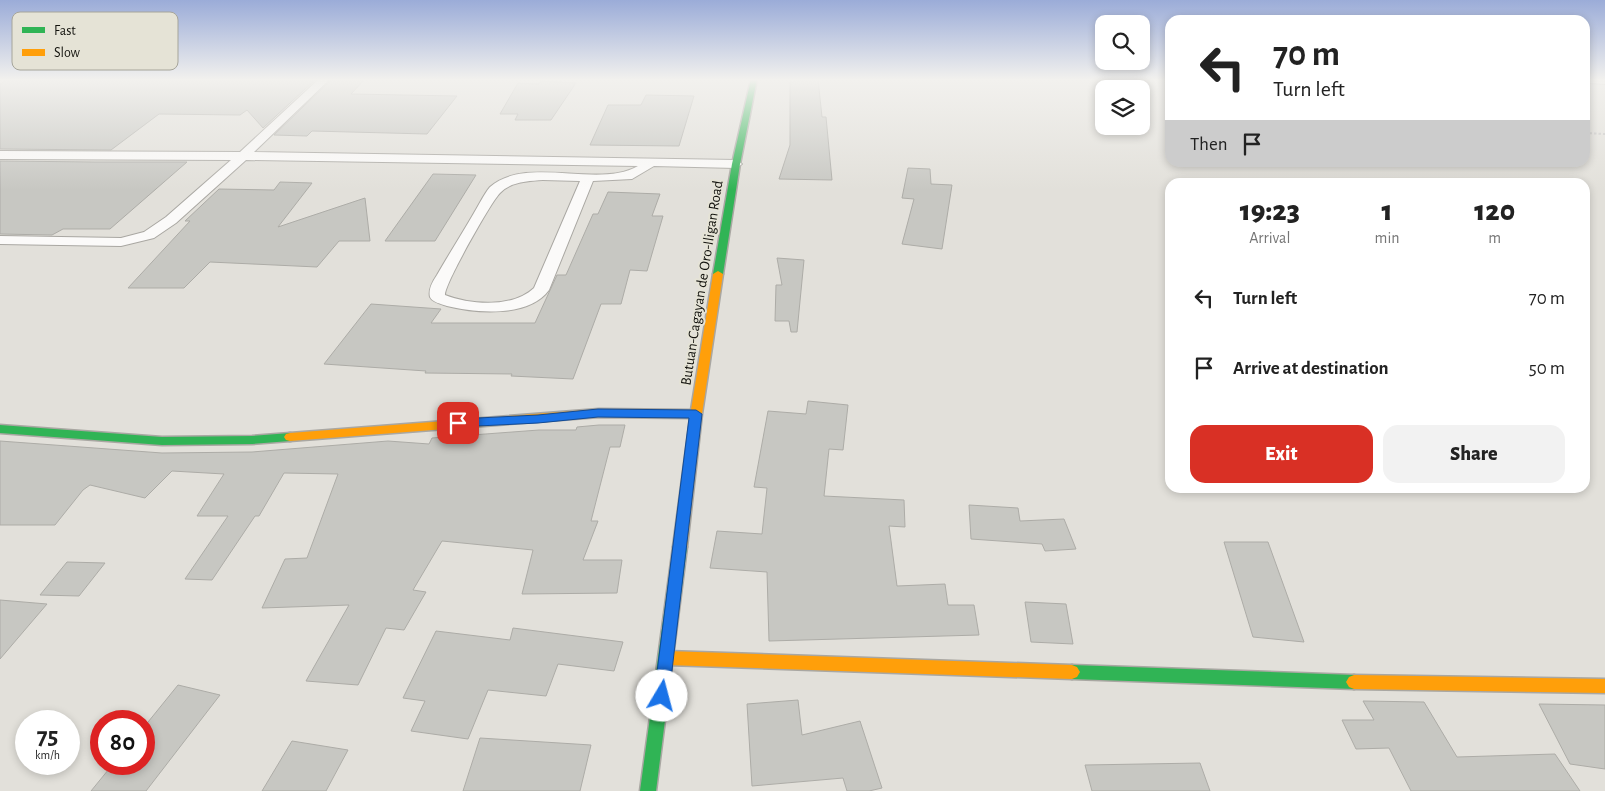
<!DOCTYPE html>
<style>
body{margin:0;font-family:"Alegreya Sans",sans-serif;background:#f2f2f2;color:#222;height:100vh;display:flex;flex-direction:column;font-size:19px;white-space:nowrap}
*{box-sizing:border-box;margin:0}
p{font-size:16px;color:#767676}
.icon{flex:none;width:28px;height:28px;fill:none;stroke:currentColor;stroke-width:2;stroke-linecap:round;stroke-linejoin:round}
.map{position:relative;flex:1;overflow:hidden}
.details{position:absolute;left:1165px;top:178px;width:425px;height:315px;display:flex;flex-direction:column;background:#fff;border-radius:15px;box-shadow:0 2px 8px #0003}
.details>*{flex:none}
.guide{position:absolute;left:1165px;top:15px;width:425px;height:152px;border-radius:15px;box-shadow:0 2px 8px #0003;background:#fff;color:#222;overflow:hidden}
.buttons{position:absolute;left:1095px;top:15px;display:grid;gap:10px}
.buttons a{display:grid;place-items:center;width:55px;height:55px;border-radius:10px;background:#fff;box-shadow:0 2px 8px #0003;font-size:25px}
.speed{position:absolute;left:15px;top:710px;display:flex;gap:10px;font-size:25px;font-weight:700;text-align:center}
.speed>*{display:grid;place-content:center;width:65px;height:65px;border-radius:50%;background:#fff;box-shadow:0 2px 8px #0003;line-height:1}
.speed small{font-size:12px;font-weight:400}
.speed .limit{border:8px solid #d22;background:#fff;color:#111}
.pin{position:absolute;display:grid;place-items:center;width:42px;height:42px;color:#fff;margin:-21px;border-radius:10px;box-shadow:0 2px 8px #0006}
.me{position:absolute;width:55px;margin:-28px;rotate:8deg;stroke-linejoin:round;filter:drop-shadow(0 0 4px #0008)}
.turn{display:flex;align-items:center;gap:18px;height:105px;padding:0 25px;font-size:22px}
.turn .icon{width:65px;height:65px;stroke-width:2.5}
.turn b{display:block;font-size:35px;line-height:42px}
.then{display:flex;align-items:center;height:48px;padding:0 25px;background:#0003;gap:10px;font-size:19px}
.eta{display:flex;justify-content:space-evenly;align-items:center;height:85px;text-align:center}
.eta b{font-size:30px;font-weight:800;line-height:35px}
.cta{display:flex;gap:10px;margin-top:auto;padding:10px 25px}
.cta a{flex:1;height:58px;border-radius:15px;background:#d93025;color:#fff;font-size:20px;font-weight:800;line-height:58px;text-align:center}
.cta a+a{background:#f2f2f2;color:#222}
ul{padding:0;list-style:none}
li{display:flex;align-items:center;gap:15px;height:70px;padding:0 25px}
li div{flex:1}
li b{display:block;font-size:19px}
li em{font-style:normal}
.map>svg:first-child{display:block}
.building{fill:#c7c7c2;stroke:#adaca7}
.lines{fill:none;stroke-linecap:round;stroke-linejoin:round}
.lane-casing{stroke:#a9a7a2;stroke-width:2}
.street-casing{stroke:#a9a7a2;stroke-width:2}
.fast-casing{stroke:#a9a7a2;stroke-width:3}
.slow-casing{stroke:#a9a7a2;stroke-width:3}
.path{stroke:#c2c1c0;stroke-width:2;stroke-dasharray:2.5 2;stroke-linecap:butt}
.lane{fill:#fbfaf9;fill-rule:evenodd}
.street{fill:#fbfaf9;fill-rule:evenodd}
.fast{fill:#30b455;fill-rule:evenodd}
.slow{fill:#ff9f0a;fill-rule:evenodd}
.route{fill:#1a73e8;stroke:#114b97}
.labels{text-anchor:middle;dominant-baseline:central;stroke-width:4;stroke-linejoin:round;paint-order:stroke}
.street-label{font-size:15px;fill:#13130e;stroke:#e5e3d6}
.key{fill:#e5e3d6;stroke:#a6a59a;stroke-width:1}
.key-label{font-size:14px;fill:#13130e}
</style>
<div class="map">
<svg width="1605" height="791" viewBox="0 0 1605 791">
<rect width="100%" height="100%" fill="#e2e0da"/>
<!-- building -->
<path class="building" d="M9,79H316L263,128L247,110L240,115L159,114L111,150L0,149V84Z
M332,79H365L351,94L457,96L427,134L312,131L307,136L274,135Z
M794,79H818L822,117H826L832,180L779,179L790,145V82H794Z
M541,81L576,83L551,120H515L518,114H500L518,83L539,84Z
M646,95L694,96L679,146L590,145L608,105H641Z
M0,161L95,162H187L110,229H63L52,235L0,234Z
M908,168L930,169L931,184L952,185L942,249L902,244L914,199L902,198Z
M433,174L476,175L435,241H385Z
M280,182L312,183L278,227L365,198L370,241H339L317,267L210,262L184,288H128L190,221H185L219,189L274,190Z
M608,192L660,194L652,216H663L647,271L630,270L621,304H601L573,379L511,376L512,374L425,373L426,371L324,364L371,304L441,309L431,323H535L557,275H566L593,214H598Z
M777,258L804,260L797,332H791L789,321H775L776,285H782Z
M808,401L848,405L843,450L829,449L824,496L904,500L905,527L889,526L897,586L945,584L948,605H974L979,635L769,641L767,572L710,568L717,531L762,534L767,488L754,487L768,411L806,414Z
M599,425H625L620,447H610L591,521H598L583,560H622L617,593L522,594L533,550L442,541L413,590L426,592L404,630L386,628L358,685L306,681L349,605L262,608L285,559L307,558L338,474L284,473L259,516H255L212,580L185,579L228,516H197L224,474L172,471L145,498L90,485L83,490L55,525H0V441L162,453L252,452L388,441L429,444L432,438L539,430H576L577,427Z
M969,505L1018,508L1020,521L1064,519L1076,549L1045,551L1042,544L971,539Z
M1224,542H1268L1304,642L1253,637Z
M67,562L105,563L79,596L40,595Z
M0,600L47,604L0,659Z
M1025,602L1066,604L1073,644L1031,642Z
M513,628L623,642L614,671L558,664L546,696L488,690L468,739L411,731L425,701L403,698L436,631L510,640Z
M178,685L220,695L146,791H91L113,764H144V727Z
M798,700L802,735L860,721L882,788L869,791H847L843,778L752,786L747,704Z
M1363,701L1424,702L1457,757L1555,754L1580,791H1411L1389,748L1356,749L1342,720H1374Z
M1539,704L1605,705V769L1570,764Z
M480,738L591,745L580,791H463Z
M292,741L348,750L326,791H262Z
M1200,763L1210,791H1092L1085,765Z"/>
<g class="lines">
<defs>
<path id="lane" d="M319,79H330L254,152L736,160L742,164L736,168L654,166L632,179L593,181L549,290C529,318 475,313 447,306C441,304 432,302 430,297C428,289 433,281 437,275C449,254 462,234 474,213C479,205 484,194 490,187C526,155 599,189 638,166L246,160L176,223L154,238L121,246L0,244V236L121,238L144,232L166,217L231,160L0,159V151L240,152ZM543,180L580,181L534,288C513,308 471,305 445,295C444,285 491,202 500,193C510,182 528,181 543,180Z"/>
<path id="street" d="M1588,79H1605V84L1590,83Z"/>
<path id="fast" d="M751,79H757L740,164L723,274L718,277L713,274L732,164Z
M0,425L162,437L252,436L290,433L294,434L296,437L294,440L290,441L252,444L162,445L0,433Z
M680,542L685,543L687,547L656,791H640L673,547L675,543Z
M1072,665L1354,675L1359,677L1362,682L1359,687L1354,689L1072,679L1067,677L1064,672L1067,667Z"/>
<path id="slow" d="M718,271L723,274L702,414L687,547L685,551L680,552L675,551L673,547L690,418L599,417L290,441L286,440L284,437L286,434L290,433L599,409L691,410L713,274Z
M667,651L1072,665L1077,667L1080,672L1077,677L1072,679L667,665L662,663L660,658L662,653Z
M1354,675L1605,679V693L1354,689L1349,687L1346,682L1349,677Z"/>
</defs>
<!-- lane casing -->
<use href="#lane" class="lane-casing"/>
<!-- street casing -->
<use href="#street" class="street-casing"/>
<!-- fast casing -->
<use href="#fast" class="fast-casing"/>
<!-- slow casing -->
<use href="#slow" class="slow-casing"/>
<!-- path -->
<path class="path" d="M1585,133L1605,134"/>
<!-- lane -->
<use href="#lane" class="lane"/>
<!-- street -->
<use href="#street" class="street"/>
<!-- fast -->
<use href="#fast" class="fast"/>
<!-- slow -->
<use href="#slow" class="slow"/>
</g>
<!-- sky -->
<linearGradient id="sky" x2="0" y2="1"><stop stop-color="#9bacd8"/><stop offset="0.42" stop-color="#f2f1ee"/><stop offset="1" stop-color="#f2f1ee" stop-opacity="0"/></linearGradient>
<rect width="1605" height="190" fill="url(#sky)"/>
<!-- route -->
<path class="route" d="M598,409L696,410L702,414L669,696L667,701L662,703L656,701L654,696L689,418L598,417L538,423L458,427L452,423L458,419L538,415Z"/>
<g class="labels">
<!-- street labels -->
<g class="street-label">
<text transform="translate(702 283) rotate(-81)">Butuan-Cagayan de Oro-Iligan Road</text>
</g>
</g>
<!-- legend -->
<rect x="12" y="12" width="166" height="58" rx="8" class="key"/>
<rect x="22" y="27" width="23" height="6" fill="#30b455"/>
<rect x="22" y="49" width="23" height="7" fill="#ff9f0a"/>
<g class="key-label">
<text x="54" y="35">Fast</text>
<text x="54" y="57">Slow</text>
</g>
</svg>
<div class="buttons">
<a><svg class="icon" aria-label="search" viewBox="0 0 24 24"><circle cx="10" cy="10" r="6"/><path d="M15 15l6 6"/></svg></a>
<a><svg class="icon" aria-label="layers" viewBox="0 0 24 24"><path d="M12 4l9 5-9 5-9-5zM3 14l9 5 9-5"/></svg></a>
</div>
<div class="speed"><div>75<small>km/h</small></div><div class="limit">80</div></div>
<div class="pin" style="left:458px;top:423px;background:#d93025"><svg class="icon" aria-label="arrive" viewBox="0 0 24 24"><path d="M6 21V4h12l-3 4 3 4H6"/></svg></div>
<svg class="me" style="left:662px;top:696px" viewBox="-20 -20 40 40"><circle r="19" fill="#fff"/><path d="M0-13L10 11 0 6-10 11z" fill="#1a73e8"/></svg>
<div class="guide">
<div class="turn"><svg class="icon" aria-label="left" viewBox="0 0 24 24"><path d="M17 20v-9H6M10 6l-5 5 5 5"/></svg><div><b>70 m</b>Turn left</div></div>
<div class="then">Then<svg class="icon" aria-label="arrive" viewBox="0 0 24 24"><path d="M6 21V4h12l-3 4 3 4H6"/></svg></div>
</div>
<section class="details">
<div class="eta">
<div><b>19:23</b><p>Arrival</p></div>
<div><b>1</b><p>min</p></div>
<div><b>120</b><p>m</p></div>
</div>
<ul>
<li><svg class="icon" aria-label="left" viewBox="0 0 24 24"><path d="M17 20v-9H6M10 6l-5 5 5 5"/></svg><div><b>Turn left</b></div><em>70 m</em></li>
<li><svg class="icon" aria-label="arrive" viewBox="0 0 24 24"><path d="M6 21V4h12l-3 4 3 4H6"/></svg><div><b>Arrive at destination</b></div><em>50 m</em></li>
</ul>
<div class="cta"><a>Exit</a><a>Share</a></div>
</section>
</div>
